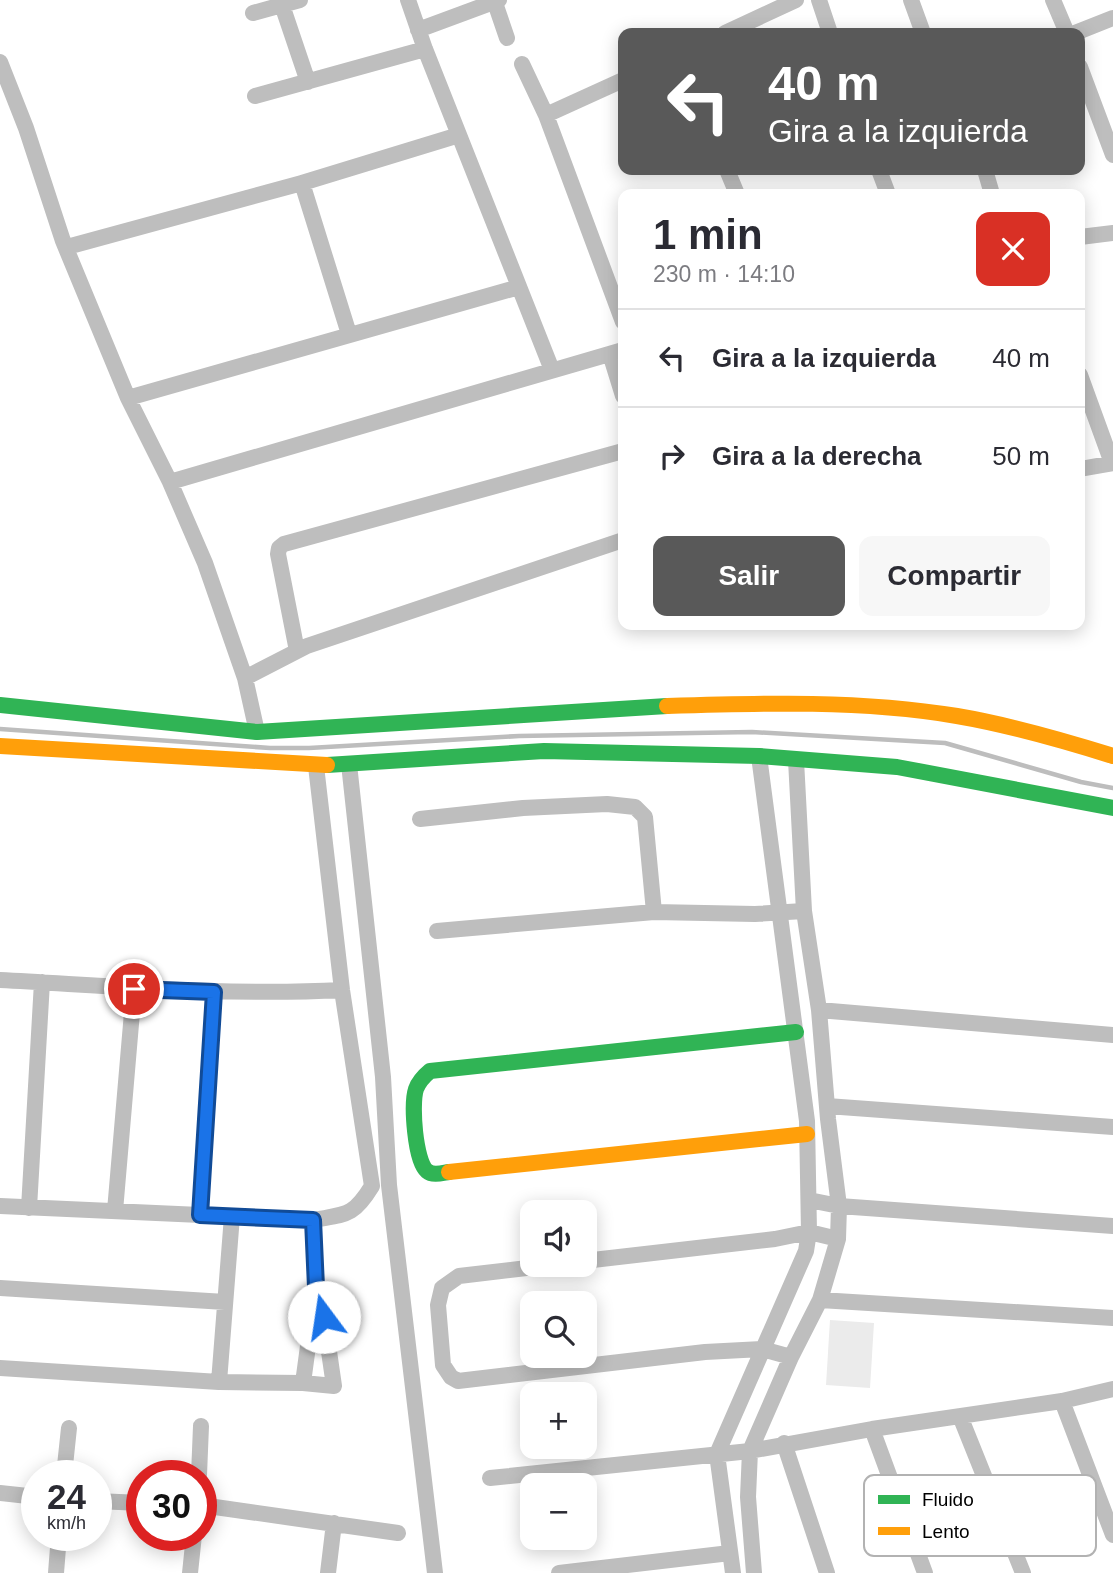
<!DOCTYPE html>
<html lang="es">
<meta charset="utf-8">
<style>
body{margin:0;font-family:Arial,sans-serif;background:#f7f7f7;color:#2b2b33;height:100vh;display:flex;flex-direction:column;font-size:26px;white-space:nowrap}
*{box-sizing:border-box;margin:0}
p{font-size:23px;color:#7c7c81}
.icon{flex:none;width:38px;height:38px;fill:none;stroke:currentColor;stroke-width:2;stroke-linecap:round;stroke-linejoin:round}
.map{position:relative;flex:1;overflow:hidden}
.details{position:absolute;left:618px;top:189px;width:467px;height:441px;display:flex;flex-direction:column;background:#fff;border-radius:14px;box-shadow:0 4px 18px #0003}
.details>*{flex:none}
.hud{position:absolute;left:618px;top:28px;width:467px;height:147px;border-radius:14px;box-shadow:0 4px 18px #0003;background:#595959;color:#fff;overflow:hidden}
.fabs{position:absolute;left:520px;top:1200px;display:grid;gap:14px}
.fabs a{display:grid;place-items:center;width:77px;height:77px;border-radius:14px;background:#fff;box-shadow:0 4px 18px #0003;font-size:35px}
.speed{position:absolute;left:21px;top:1460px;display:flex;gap:14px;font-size:35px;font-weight:700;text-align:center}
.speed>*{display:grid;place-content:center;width:91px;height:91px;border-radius:50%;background:#fff;box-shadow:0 4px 18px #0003;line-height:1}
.speed small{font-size:18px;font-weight:400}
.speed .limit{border:10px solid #d22;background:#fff;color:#111}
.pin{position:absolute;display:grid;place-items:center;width:60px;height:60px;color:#fff;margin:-30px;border:4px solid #fff;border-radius:50%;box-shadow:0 2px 7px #0007}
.me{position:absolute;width:77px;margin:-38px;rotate:346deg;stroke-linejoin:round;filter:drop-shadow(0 0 5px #0008)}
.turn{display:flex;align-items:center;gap:24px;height:147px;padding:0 35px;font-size:32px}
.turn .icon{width:91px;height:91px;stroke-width:2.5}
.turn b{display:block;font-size:49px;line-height:60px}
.round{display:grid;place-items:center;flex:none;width:74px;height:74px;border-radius:14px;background:#f7f7f7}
.head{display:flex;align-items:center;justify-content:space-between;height:119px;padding:0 35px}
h1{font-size:42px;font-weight:700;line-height:52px}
.button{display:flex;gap:14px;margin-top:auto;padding:14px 35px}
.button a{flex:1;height:80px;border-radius:14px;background:#595959;color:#fff;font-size:28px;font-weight:700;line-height:80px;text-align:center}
.button a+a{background:#f7f7f7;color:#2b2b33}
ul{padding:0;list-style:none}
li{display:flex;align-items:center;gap:21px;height:98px;padding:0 35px;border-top:2px solid #e1e1e2}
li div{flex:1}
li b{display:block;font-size:26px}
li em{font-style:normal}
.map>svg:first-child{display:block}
.green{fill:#ebebeb}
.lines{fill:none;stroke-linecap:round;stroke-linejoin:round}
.stream{stroke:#bdbdbd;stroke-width:4.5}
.street{stroke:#bebebe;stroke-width:16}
.fast{stroke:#30b455;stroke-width:16}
.slow{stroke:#ff9f0a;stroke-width:16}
.route-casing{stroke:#114b97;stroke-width:18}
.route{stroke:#1a73e8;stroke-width:12}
.key{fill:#fff;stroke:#b2b2b2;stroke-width:2}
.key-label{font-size:19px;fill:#000}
</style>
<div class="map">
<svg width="1113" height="1573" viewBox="0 0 1113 1573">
<rect width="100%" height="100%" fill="#fff"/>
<!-- green -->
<path class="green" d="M830,1320L874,1323L870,1388L826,1385Z"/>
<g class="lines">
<!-- stream -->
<path class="stream" d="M0,729L270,748H309L519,736L752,732L945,743L1081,782L1113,788"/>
<!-- street -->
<path class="street" d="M408,0L425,49L552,370
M494,0L507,38
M819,0L830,33
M911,0L923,33
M1053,0L1067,33
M282,5L308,82
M253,13L300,0
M418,30L499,0
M725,33L796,0
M1075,33L1113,18
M0,62L26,128L63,241L128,398L170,482L205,563L245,678L257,732
M522,64L546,115L623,322
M1080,67L1113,155
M255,96L425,49
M546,115L623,80
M727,170L737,194
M879,170L888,194
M985,170L992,194
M302,183L349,334
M1080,237L1113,233
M67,247L302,183L459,135
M610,354L623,396
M1080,375L1112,463
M128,398L519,287
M1080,469L1113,463
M170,482L623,350
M297,651L278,554L279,548L284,544L623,451
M245,678L307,646L623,540
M349,764L383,1077L389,1185L435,1573
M420,819L523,808L607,804L635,807L645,817L654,912
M437,931L654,912L755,914L804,911
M0,980C114,986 228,996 342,990
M819,1010L1113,1035
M827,1106L1113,1127
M809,1200L839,1206L1113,1226
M0,1206L313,1220C346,1214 353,1217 372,1186L342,990L316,766
M29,1208L42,982
M115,1211L134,989
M200,1215L214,992
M584,1261L775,1239L809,1232L838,1239
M552,1265L459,1276L442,1288L438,1305L443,1365L451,1377L458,1381L705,1352L762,1349L791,1357
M0,1288L225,1302
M820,1300L1113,1318
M0,1368L219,1382L303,1383L334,1386L324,1317L316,1287
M219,1382L232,1216
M303,1383L316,1287L313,1220
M1062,1401L1113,1535
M960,1416L1023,1573
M872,1429L925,1573
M784,1443L827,1573
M64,1475L69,1428
M199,1475L201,1426
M490,1478L750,1451L872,1429L1062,1401L1113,1389
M0,1493L37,1497
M96,1501L142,1503
M201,1505L398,1533
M56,1573L59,1535
M190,1573L194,1535
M328,1573L334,1523
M559,1573L730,1553
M733,1573L717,1454L806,1251L809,1232L807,1121L759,756
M754,1573L748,1497L750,1451L791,1357L820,1300L838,1239L839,1206L828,1119L819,1010L804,911L796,760"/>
<!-- fast -->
<path class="fast" d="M0,705L257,732L667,706
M327,765L544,751L759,756L897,767L1113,808
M449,1172C442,1173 433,1176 427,1171C415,1161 411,1104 416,1089C419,1081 424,1076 430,1071L796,1032"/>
<!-- slow -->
<path class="slow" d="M667,706C764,703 861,700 957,716C1010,725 1062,740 1113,756
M0,746L327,765
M449,1172L807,1134"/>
</g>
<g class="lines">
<defs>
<path id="route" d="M134,989L214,992L200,1215L313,1220L316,1287L324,1317"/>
</defs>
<!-- route casing -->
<use href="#route" class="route-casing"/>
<!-- route -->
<use href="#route" class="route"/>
</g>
<!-- legend -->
<rect x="864" y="1475" width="232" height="81" rx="10" class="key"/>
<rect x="878" y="1495" width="32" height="9" fill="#30b455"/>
<rect x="878" y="1527" width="32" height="8" fill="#ff9f0a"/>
<g class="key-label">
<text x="922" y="1506">Fluido</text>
<text x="922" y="1538">Lento</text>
</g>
</svg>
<div class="fabs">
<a><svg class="icon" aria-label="sound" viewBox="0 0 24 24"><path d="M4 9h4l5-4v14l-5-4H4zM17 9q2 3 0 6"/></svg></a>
<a><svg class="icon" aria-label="search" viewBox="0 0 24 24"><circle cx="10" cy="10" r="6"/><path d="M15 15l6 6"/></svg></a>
<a>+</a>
<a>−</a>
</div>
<div class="speed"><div>24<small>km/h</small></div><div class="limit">30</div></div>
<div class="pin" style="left:134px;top:989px;background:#d93025"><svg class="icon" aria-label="arrive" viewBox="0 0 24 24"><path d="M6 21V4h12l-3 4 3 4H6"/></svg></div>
<svg class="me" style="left:324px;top:1317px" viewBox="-20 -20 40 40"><circle r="19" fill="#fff"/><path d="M0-13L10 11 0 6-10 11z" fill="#1a73e8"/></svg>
<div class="hud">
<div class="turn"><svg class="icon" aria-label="left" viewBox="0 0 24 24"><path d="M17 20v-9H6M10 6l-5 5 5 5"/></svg><div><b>40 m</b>Gira a la izquierda</div></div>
</div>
<section class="details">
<div class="head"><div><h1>1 min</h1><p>230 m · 14:10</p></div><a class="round" style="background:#d93025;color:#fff"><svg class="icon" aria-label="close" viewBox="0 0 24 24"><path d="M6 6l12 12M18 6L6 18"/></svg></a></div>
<ul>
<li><svg class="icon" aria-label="left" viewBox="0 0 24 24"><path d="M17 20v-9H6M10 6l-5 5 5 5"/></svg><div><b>Gira a la izquierda</b></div><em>40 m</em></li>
<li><svg class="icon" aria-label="right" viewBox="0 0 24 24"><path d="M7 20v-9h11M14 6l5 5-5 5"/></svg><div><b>Gira a la derecha</b></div><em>50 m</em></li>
</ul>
<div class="button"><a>Salir</a><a>Compartir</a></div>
</section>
</div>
